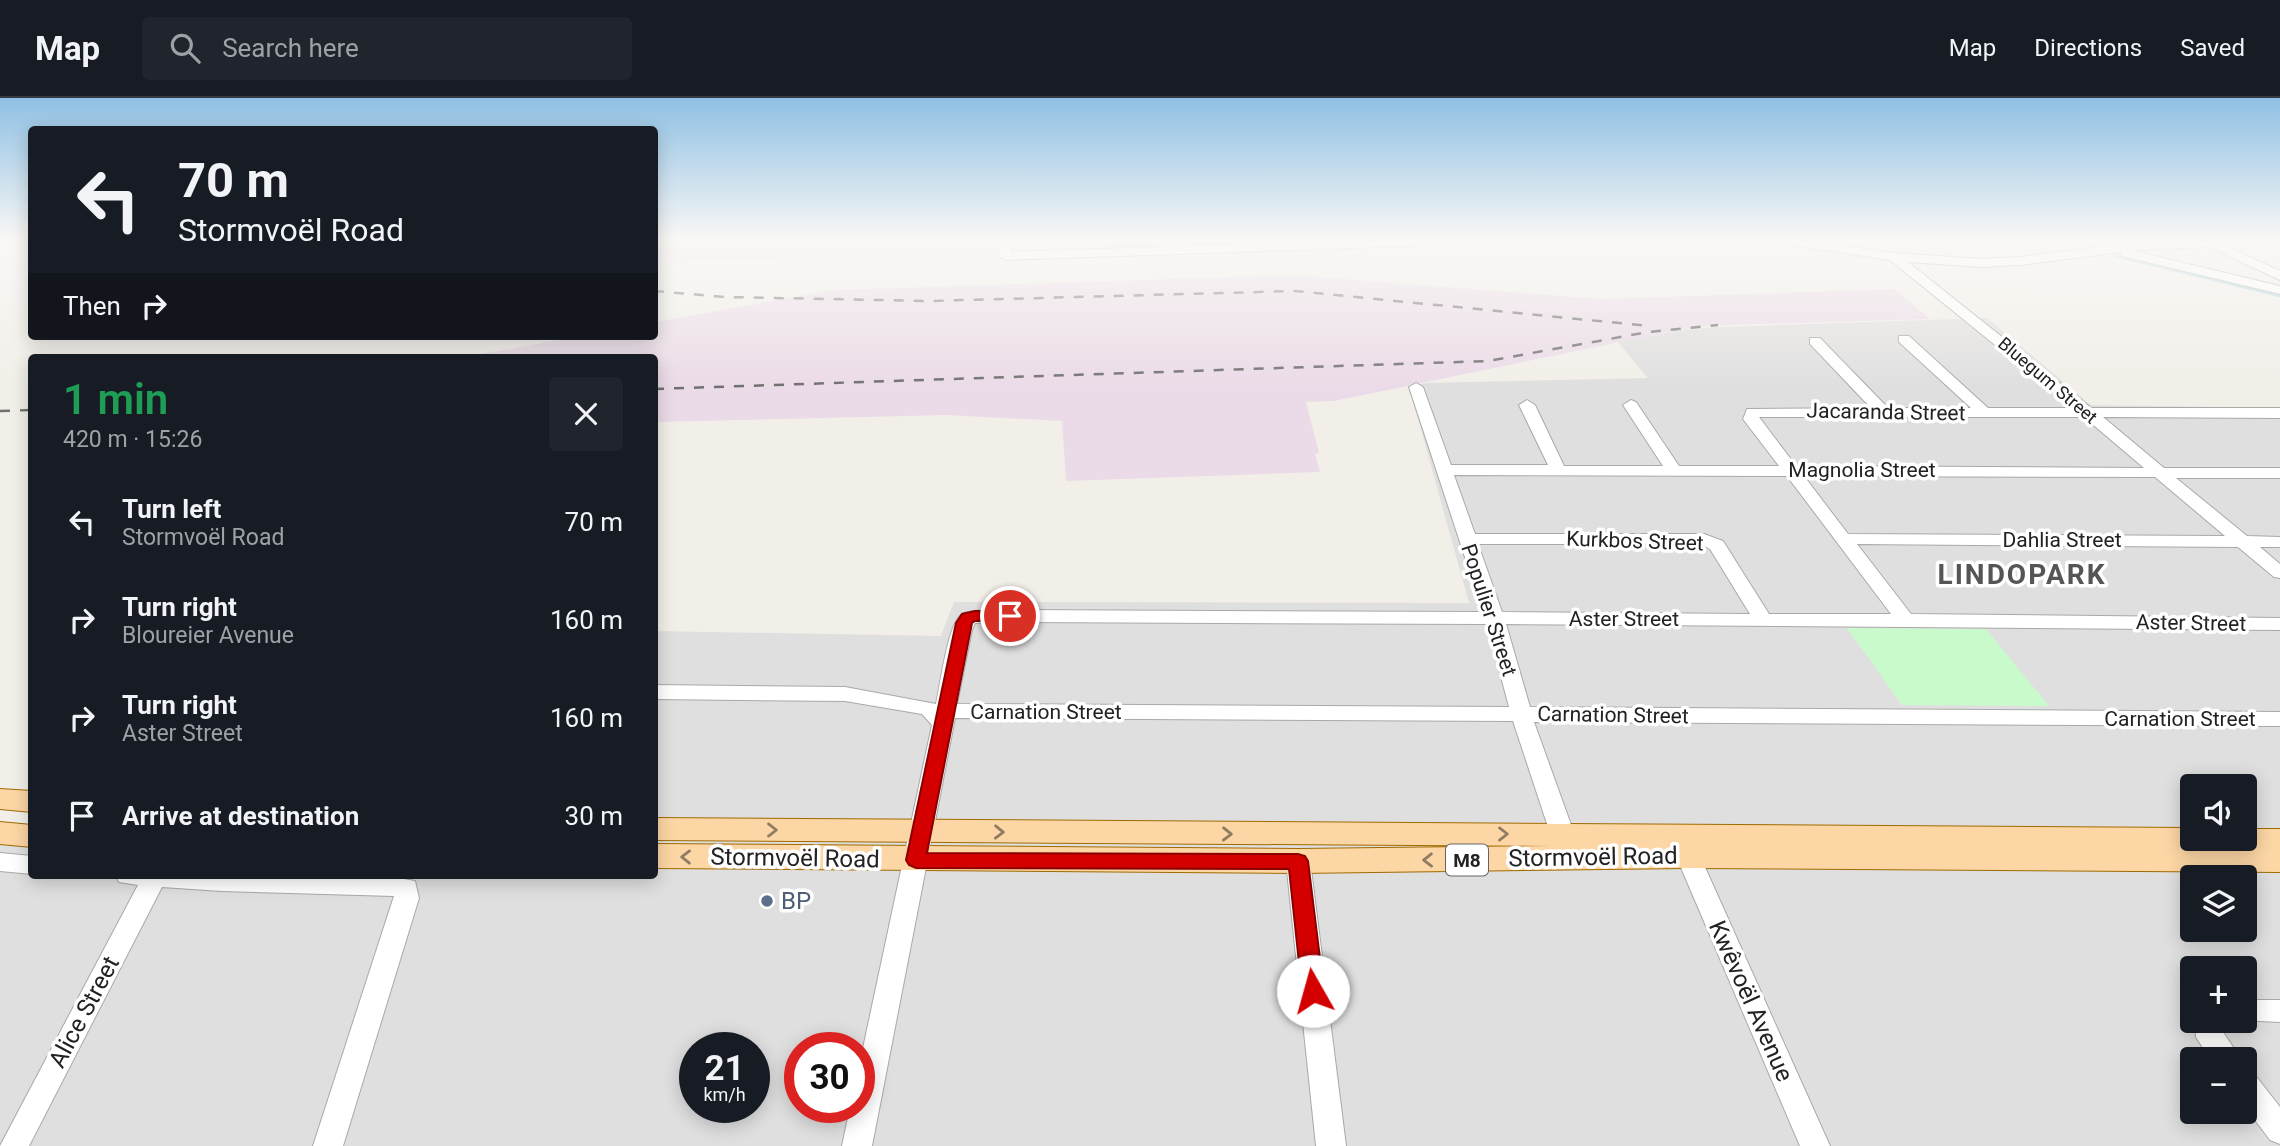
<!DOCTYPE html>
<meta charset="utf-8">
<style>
body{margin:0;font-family:Roboto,sans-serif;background:#20242c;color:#f1f3f6;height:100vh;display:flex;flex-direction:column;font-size:26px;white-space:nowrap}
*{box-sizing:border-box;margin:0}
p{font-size:23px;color:#9ea1a6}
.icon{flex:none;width:38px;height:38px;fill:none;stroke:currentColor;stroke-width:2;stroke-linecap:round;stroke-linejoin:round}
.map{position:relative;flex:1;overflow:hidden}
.sheet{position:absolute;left:28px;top:256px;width:630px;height:525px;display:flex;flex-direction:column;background:#171b24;border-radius:7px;box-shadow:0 4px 18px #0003}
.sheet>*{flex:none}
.guide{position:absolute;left:28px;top:28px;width:630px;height:214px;border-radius:7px;box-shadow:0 4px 18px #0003;background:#171b24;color:#f1f3f6;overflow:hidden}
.controls{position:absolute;left:2180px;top:676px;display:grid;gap:14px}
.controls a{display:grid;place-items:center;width:77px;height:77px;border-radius:7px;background:#171b24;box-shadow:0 4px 18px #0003;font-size:35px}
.speed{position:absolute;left:679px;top:934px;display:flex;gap:14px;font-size:35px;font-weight:700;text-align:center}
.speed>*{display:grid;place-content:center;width:91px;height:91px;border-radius:50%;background:#171b24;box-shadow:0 4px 18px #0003;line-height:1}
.speed small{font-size:18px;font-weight:400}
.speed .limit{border:10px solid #d22;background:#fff;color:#111}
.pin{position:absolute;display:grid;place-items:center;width:60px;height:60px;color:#fff;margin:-30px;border:4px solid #fff;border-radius:50%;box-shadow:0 2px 7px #0007}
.me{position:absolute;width:77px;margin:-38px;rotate:353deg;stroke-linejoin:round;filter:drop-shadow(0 0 5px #0008)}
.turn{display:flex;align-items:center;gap:24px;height:147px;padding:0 35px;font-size:32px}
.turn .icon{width:91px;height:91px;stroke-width:2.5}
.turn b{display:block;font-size:49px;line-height:60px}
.then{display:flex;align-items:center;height:66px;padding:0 35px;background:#0003;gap:14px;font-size:26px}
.round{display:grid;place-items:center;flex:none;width:74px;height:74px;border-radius:7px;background:#20242c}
.overview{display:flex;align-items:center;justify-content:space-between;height:119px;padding:0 35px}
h1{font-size:42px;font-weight:600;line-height:52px;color:#1e9e55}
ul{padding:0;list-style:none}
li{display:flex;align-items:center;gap:21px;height:98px;padding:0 35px}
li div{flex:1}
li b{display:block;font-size:26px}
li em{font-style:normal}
header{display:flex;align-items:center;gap:42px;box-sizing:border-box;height:98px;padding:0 35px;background:#171b24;border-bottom:2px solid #363941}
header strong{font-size:33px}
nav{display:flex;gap:38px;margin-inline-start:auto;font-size:24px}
.search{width:490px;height:63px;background:#20242c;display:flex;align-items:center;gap:18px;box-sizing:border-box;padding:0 24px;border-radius:7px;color:#9ea1a6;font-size:26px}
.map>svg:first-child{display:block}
.residential{fill:#e0dfdf;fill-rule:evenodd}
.industrial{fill:#ebdbe8}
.park{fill:#c8facc}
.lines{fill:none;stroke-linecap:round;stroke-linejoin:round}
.stream{stroke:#aad3df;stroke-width:2.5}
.minor-casing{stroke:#a9a9a9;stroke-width:2}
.major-casing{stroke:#a06b00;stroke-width:2}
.minor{fill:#fff;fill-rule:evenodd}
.major{fill:#fcd6a4;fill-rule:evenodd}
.rail{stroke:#707070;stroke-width:2.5;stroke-dasharray:10 10;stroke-linecap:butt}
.oneway{stroke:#8f7c63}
.route{fill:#d40000;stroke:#8a0000;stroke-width:2}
.service-dot{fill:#5c6f8a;stroke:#fff;stroke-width:2.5}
.labels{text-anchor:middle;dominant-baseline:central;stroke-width:7;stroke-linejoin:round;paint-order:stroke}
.far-street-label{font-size:18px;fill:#222;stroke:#fff}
.shield{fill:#fff;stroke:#646464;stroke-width:2}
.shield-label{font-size:19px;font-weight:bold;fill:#222}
.street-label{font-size:21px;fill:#222;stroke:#fff}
.near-street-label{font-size:24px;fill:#222;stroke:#fff}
.near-service-label{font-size:24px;fill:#4e5e75;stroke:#fff;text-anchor:start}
.district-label{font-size:28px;font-weight:bold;letter-spacing:2px;fill:#555;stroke:#fff}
</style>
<header>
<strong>Map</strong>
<div class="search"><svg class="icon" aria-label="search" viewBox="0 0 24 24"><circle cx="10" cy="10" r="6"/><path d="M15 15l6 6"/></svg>Search here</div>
<nav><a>Map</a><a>Directions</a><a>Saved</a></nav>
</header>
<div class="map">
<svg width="2280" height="1048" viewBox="0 0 2280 1048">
<rect width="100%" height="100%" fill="#f2efe9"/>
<!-- residential -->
<path class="residential" d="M1987,220L2091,307L2280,310V1048H0V741L31,742L32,777H654L655,533L941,538L954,504L1469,505L1409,288L1427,285L1648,280L1618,244L1693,230ZM2193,688H2245V740H2193ZM2193,779H2245V831H2193ZM2193,870H2245V922H2193ZM695,950H754V1010H695ZM800,950H859V1010H800ZM2193,961H2245V1013H2193Z"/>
<!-- industrial -->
<path class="industrial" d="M654,143H1277L1278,145L655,164Z
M1294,177L1601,201L1894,191L1930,221L1698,228L1334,303L1306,304L1319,355L1315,356L1320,374L1066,383L1062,323L947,317L655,324L654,259H465L580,238H654L655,224L834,192Z"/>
<!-- park -->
<path class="park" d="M1847,530L1986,531L2049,608L1902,607Z"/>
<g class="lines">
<!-- stream -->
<path class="stream" d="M2054,143L2076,148
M2115,158L2280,198"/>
<defs>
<path id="minor" d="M999,143H1011V154L1349,143H1445L1439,147L1005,162L999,158Z
M1785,143H1811L1894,155L1982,161L2020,159L2136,144L2216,143L2280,173V182L2209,149L2130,152L2280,188V196L2122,158L2121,154L2020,167L1982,169L1908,164L2091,310H2280V320L2103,319L2164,370H2280V380H2176L2247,438L2280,439V449H2260L2280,466V480L2274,479L2238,449L1857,446L1911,516L2280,520V532L1506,526L1530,609L2280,614V628L1534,624L1574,735L1570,741L1562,744L1554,741L1550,735L1513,623L955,620L872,1048H842L850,1010H859V969L932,627L922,616L845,603L654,601V587L845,589L936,606C940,589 948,524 962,516C969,512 982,513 990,512L1483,514L1409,289L1416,285L1423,289L1451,367H1548L1519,307L1527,302L1535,307L1564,368H1663L1623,307L1631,302L1636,304L1679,368H1779L1743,321L1747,311L1871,310L1810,246V240H1820L1888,310H1971L1899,244V238H1909L1988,310H2073L1890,162L1791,147ZM1759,319H2084L2144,370L1796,368ZM1454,377L1787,378L1891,516H1769L1723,443L1704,436H1475ZM1804,378L2155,379L2225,438L1848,436ZM1478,446H1701L1710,451L1750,516L1502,514ZM990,524L1487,526L1509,609L957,606L972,532L975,525Z
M1688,749L1696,752L1700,758L1830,1048H1800L1676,758L1680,752Z
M1298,754L1306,757L1310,763L1346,1048H1316L1286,763L1290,757Z
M0,755L32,758V776L0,773Z
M116,777H327L393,779L415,783L419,800L343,1048H313L394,798L222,793L162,789L29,1048H0L138,787L119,784Z
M2245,902H2280V924L2239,922H2245Z
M2195,922H2222L2223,934L2241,961H2210L2196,939Z
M2245,973L2255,977L2280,1009V1046L2270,1042L2245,1009Z"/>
<path id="major" d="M0,691L32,693V714L0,711Z
M654,720L2193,730V740H2245V731H2280V774L1688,770L1298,775L654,770V746L1298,751L1552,748L654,742Z
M0,724L32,727V749L0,746Z"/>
</defs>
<!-- minor casing -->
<use href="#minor" class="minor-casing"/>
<!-- major casing -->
<use href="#major" class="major-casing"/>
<!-- minor -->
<use href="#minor" class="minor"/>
<!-- major -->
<use href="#major" class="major"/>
<!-- rail -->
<path class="rail" d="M654,193L725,199L930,203L1295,193L1649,228
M654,291L1488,263L1648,234L1718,227
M0,313L32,312"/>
</g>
<!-- one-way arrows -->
<defs><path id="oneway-chevron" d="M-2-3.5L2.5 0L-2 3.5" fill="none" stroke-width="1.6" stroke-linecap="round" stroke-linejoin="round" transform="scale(1.75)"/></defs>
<g class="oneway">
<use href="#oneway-chevron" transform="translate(772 732)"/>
<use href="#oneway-chevron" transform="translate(999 734) rotate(1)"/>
<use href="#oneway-chevron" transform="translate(1227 736) rotate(1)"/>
<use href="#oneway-chevron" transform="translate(1503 736)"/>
<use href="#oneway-chevron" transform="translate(686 759) rotate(-179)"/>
<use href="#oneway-chevron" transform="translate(1428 762) rotate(179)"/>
</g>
<!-- sky -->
<linearGradient id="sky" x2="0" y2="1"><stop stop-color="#8fc0e4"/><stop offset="0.49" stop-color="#f9f8f5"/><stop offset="1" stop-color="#f9f8f5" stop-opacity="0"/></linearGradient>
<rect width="2280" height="289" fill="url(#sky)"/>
<!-- route -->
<path class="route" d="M975,513H1010L1018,518L1010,523H975L972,525L927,755L1298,756L1305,758L1308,763L1324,893L1321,899L1313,902L1305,899L1302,893L1289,771L916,770L909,767L906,762L956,525L962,516Z"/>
<!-- markers -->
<circle class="service-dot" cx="767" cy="803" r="7"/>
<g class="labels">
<!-- far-street labels -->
<g class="far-street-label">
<text transform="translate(2048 282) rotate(40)">Bluegum Street</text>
</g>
<!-- shield labels -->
<rect class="shield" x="1446" y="746.5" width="42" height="31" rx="5"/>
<g class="shield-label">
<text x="1467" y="762">M8</text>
</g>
<!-- street labels -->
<g class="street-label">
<text transform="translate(1886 314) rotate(1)">Jacaranda Street</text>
<text x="1862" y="372">Magnolia Street</text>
<text x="2062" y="442">Dahlia Street</text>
<text transform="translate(1635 443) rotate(2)">Kurkbos Street</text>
<text transform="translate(1489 512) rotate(72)">Populier Street</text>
<text x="1624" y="521">Aster Street</text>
<text transform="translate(2191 525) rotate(1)">Aster Street</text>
<text x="1046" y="614">Carnation Street</text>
<text transform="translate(1613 617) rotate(1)">Carnation Street</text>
<text x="2180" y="621">Carnation Street</text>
</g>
<!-- near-street labels -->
<g class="near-street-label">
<text transform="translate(1593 759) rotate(-1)">Stormvoël Road</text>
<text transform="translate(795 760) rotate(1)">Stormvoël Road</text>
<text transform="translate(1751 903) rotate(66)">Kwêvoël Avenue</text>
<text transform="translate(84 914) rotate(-62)">Alice Street</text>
</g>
<!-- near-service labels -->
<g class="near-service-label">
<text x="781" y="803">BP</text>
</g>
<!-- district labels -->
<g class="district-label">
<text x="2022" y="476">LINDOPARK</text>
</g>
</g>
</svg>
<div class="controls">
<a><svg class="icon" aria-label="sound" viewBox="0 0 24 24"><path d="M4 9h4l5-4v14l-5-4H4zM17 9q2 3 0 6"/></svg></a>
<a><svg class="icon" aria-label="layers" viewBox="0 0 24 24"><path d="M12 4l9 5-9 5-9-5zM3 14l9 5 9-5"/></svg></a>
<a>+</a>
<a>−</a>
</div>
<div class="speed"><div>21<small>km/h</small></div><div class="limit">30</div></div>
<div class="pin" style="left:1010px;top:518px;background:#d93025"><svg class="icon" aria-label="arrive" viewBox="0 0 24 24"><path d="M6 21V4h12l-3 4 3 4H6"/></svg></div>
<svg class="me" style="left:1313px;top:893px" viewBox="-20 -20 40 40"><circle r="19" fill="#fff"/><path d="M0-13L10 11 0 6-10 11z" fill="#d40000"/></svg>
<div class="guide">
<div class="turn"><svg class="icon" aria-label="left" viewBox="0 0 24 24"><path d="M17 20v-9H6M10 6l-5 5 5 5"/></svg><div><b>70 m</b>Stormvoël Road</div></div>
<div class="then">Then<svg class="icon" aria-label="right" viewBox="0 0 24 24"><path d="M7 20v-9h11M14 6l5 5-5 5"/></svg></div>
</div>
<section class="sheet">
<div class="overview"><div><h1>1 min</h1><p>420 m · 15:26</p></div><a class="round"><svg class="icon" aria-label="close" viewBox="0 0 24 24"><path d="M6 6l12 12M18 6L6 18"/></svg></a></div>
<ul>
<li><svg class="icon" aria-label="left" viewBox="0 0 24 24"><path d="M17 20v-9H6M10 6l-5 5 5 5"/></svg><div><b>Turn left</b><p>Stormvoël Road</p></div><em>70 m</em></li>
<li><svg class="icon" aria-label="right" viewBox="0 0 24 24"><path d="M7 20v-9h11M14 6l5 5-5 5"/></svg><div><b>Turn right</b><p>Bloureier Avenue</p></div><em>160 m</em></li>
<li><svg class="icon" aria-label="right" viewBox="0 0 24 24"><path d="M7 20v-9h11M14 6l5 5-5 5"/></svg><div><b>Turn right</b><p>Aster Street</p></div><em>160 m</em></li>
<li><svg class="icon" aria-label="arrive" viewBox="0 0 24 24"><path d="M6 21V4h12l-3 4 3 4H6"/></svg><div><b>Arrive at destination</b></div><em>30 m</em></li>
</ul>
</section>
</div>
